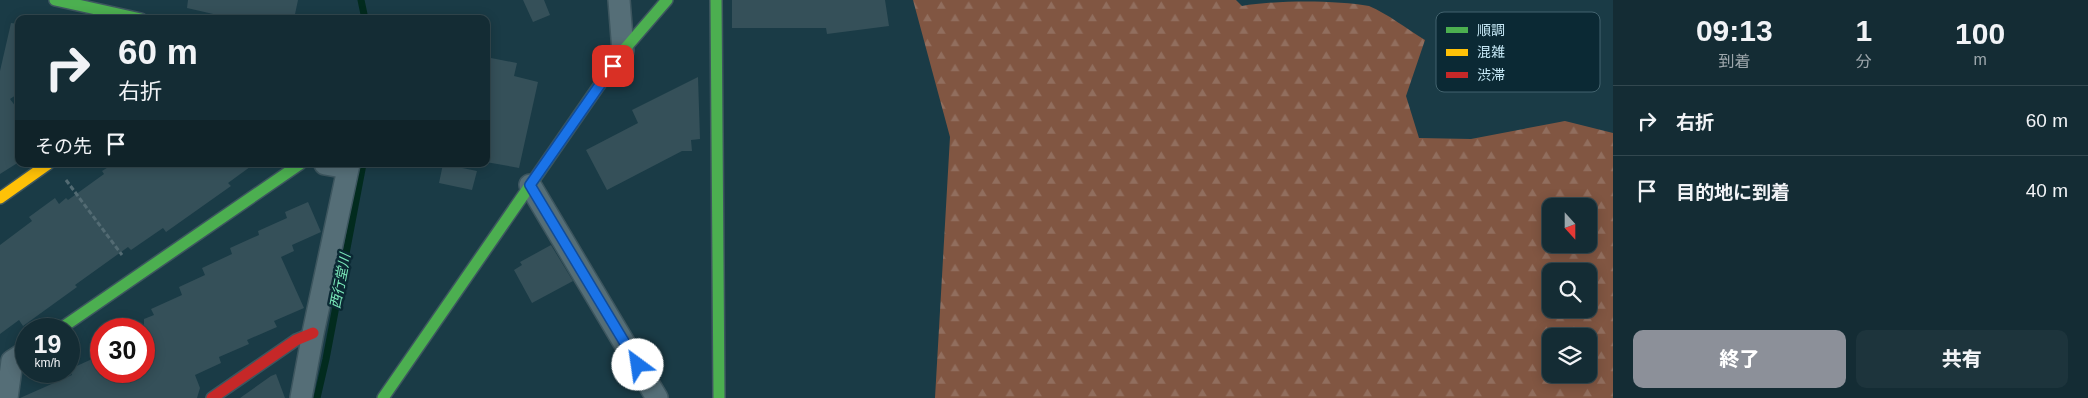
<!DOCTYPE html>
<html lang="ja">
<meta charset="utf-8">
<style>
body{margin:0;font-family:Helvetica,"Noto Sans JP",sans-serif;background:#1d343c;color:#f1f3f6;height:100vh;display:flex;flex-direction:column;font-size:19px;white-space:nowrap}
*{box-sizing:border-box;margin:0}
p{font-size:16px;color:#9da7ac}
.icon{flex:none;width:28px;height:28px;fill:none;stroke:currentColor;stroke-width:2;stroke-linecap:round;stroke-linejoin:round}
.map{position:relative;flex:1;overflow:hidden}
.sheet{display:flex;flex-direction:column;background:#142c34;width:475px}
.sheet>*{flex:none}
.hud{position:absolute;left:15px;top:15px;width:475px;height:152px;border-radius:10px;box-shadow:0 2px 12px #0003,0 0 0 1px #33484f;background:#142c34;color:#f1f3f6;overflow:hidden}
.needle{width:32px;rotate:159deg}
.controls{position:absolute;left:1542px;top:198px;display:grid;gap:10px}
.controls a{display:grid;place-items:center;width:55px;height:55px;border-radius:10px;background:#142c34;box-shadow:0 2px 12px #0003,0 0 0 1px #33484f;font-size:25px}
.speed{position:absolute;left:15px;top:318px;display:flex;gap:10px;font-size:25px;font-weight:700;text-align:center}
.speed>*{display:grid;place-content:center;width:65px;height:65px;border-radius:50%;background:#142c34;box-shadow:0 2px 12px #0003,0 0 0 1px #33484f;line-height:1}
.speed small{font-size:12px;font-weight:400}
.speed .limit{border:8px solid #d22;background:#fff;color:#111}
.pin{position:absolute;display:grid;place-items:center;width:42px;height:42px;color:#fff;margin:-21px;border-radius:10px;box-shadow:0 2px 8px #0006}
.me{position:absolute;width:55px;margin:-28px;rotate:329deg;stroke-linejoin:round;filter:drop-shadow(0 0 4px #0008)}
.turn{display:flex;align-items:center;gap:18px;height:105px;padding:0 20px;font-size:22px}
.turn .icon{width:65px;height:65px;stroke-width:2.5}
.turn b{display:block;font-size:35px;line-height:42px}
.then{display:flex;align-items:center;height:48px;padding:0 20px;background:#0003;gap:10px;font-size:19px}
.eta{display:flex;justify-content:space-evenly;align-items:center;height:85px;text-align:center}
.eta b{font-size:30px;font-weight:800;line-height:35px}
.primary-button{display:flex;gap:10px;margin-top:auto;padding:10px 20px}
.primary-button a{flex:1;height:58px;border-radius:10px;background:#8c9099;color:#fff;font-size:20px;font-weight:800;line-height:58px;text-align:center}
.primary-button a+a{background:#1d343c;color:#f1f3f6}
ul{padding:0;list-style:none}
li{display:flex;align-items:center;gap:15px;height:70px;padding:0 20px;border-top:1px solid #33484f}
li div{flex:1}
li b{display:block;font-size:19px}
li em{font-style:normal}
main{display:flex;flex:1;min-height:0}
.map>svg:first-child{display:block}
.forest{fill:url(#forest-firs);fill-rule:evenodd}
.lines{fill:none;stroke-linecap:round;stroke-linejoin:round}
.stream{stroke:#022b1e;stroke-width:7}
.building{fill:#355059}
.street-casing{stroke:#3d565f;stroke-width:24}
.fast-casing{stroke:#3d565f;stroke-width:14}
.slow-casing{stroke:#3d565f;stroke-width:14}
.jam-casing{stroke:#3d565f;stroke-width:14}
.path{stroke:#536b73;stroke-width:3;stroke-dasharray:5 2.5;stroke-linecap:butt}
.street{stroke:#556e77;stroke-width:21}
.fast{stroke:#4caf50;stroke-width:11}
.slow{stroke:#ffc107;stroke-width:11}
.jam{stroke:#c62828;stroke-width:11}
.route-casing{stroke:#114b97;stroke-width:12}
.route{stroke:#1a73e8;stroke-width:9}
.labels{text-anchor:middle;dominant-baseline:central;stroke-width:5;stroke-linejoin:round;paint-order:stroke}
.water-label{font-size:14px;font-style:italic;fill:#79e6b8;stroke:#0b2934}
.key{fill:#0b2934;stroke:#43636e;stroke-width:1}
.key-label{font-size:14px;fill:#c7e9f7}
</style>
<main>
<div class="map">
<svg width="1613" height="398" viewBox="0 0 1613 398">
<defs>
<pattern id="forest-firs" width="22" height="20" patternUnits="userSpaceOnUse" patternTransform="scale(1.25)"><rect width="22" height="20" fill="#815642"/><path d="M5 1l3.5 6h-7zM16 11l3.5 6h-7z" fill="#916e5e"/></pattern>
</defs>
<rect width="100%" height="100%" fill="#1a3b46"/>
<!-- forest -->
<path class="forest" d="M913,0H1236L1242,6C1275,0 1337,0 1369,6C1388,14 1407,29 1425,40L1406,96L1419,138L1471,139L1565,121L1613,133V398H935L950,137ZM1551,206H1589V244H1551ZM1551,271H1589V309H1551ZM1551,336H1589V374H1551Z"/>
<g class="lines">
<!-- stream -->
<path class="stream" d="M361,0L365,19
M317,398L326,359L363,164"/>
</g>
<!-- building -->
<path class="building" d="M188,0H298L294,19H235L187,8Z
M523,0H544L550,15L533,22Z
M732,0H885L889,26L827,34L826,28H732Z
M11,23L19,24V93L10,99L19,111V162L0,174V71Z
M491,58L517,63L514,76L538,82L519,168L486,162V79Z
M698,77L700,139L691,140L692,151H682L607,190L586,150L638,123L632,110Z
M113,164H254L228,183L231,186L166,232L163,228L131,250L128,247L75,285L77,287L23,326L19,320L0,334V245L32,221L29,217L55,198L59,204L66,198L68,200L104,174L102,171Z
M443,164L477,171L472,190L439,183Z
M308,202L321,232L292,245L294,251L281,257L304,308L274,321L277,327L247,340L249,344L219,357L221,363L195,375L200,388L197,398H20L72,375L70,369L101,355V371H144V319L154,315L151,309L182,295L179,287L205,275L202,268L232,254L230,248L259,235L258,231L287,218L285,212Z
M551,245L573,281L532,303L514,270L522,265L520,262Z
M276,374L285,398H240L271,376Z"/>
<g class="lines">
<defs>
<path id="street" d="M619,0L623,51
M325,164L348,168
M530,185L657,398
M7,398L12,361L26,352
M301,398L313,333L349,164"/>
<path id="fast" d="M55,0L141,19
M716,0L719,398
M60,329L300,164
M383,398L623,51L667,0"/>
<path id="slow" d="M0,198L48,164"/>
<path id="jam" d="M212,398L296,340L313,333"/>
</defs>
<!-- street casing -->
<use href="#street" class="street-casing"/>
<!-- fast casing -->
<use href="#fast" class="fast-casing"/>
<!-- slow casing -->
<use href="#slow" class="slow-casing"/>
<!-- jam casing -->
<use href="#jam" class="jam-casing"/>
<!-- path -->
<path class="path" d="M66,180L122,255"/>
<!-- street -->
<use href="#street" class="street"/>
<!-- fast -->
<use href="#fast" class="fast"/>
<!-- slow -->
<use href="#slow" class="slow"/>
<!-- jam -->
<use href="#jam" class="jam"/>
</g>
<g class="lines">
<defs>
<path id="route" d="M613,66L530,185L638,365"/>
</defs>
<!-- route casing -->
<use href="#route" class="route-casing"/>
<!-- route -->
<use href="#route" class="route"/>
</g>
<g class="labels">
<!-- water labels -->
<g class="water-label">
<text transform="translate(340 281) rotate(-79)">西行堂川</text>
</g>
</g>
<!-- legend -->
<rect x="1436" y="12" width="164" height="80" rx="8" class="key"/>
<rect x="1446" y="27" width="22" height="6" fill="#4caf50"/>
<rect x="1446" y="49" width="22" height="7" fill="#ffc107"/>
<rect x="1446" y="72" width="22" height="6" fill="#c62828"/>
<g class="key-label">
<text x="1477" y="35">順調</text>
<text x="1477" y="57">混雑</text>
<text x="1477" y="80">渋滞</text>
</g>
</svg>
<div class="controls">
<a><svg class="needle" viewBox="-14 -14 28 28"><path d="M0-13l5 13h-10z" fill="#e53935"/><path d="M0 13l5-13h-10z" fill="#9da7ac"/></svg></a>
<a><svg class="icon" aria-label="search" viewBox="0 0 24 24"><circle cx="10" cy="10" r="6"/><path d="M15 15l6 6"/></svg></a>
<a><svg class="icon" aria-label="layers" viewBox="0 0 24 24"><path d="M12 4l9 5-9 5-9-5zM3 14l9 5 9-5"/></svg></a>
</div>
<div class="speed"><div>19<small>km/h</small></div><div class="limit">30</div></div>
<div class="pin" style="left:613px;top:66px;background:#d93025"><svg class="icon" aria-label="arrive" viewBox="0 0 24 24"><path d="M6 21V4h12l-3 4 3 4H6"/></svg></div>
<svg class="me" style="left:638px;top:365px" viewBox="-20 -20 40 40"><circle r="19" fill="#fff"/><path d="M0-13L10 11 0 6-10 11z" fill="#1a73e8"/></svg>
<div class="hud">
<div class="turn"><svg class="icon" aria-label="right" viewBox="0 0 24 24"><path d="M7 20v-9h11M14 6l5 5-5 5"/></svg><div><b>60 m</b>右折</div></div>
<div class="then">その先<svg class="icon" aria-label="arrive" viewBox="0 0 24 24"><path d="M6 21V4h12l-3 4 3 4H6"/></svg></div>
</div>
</div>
<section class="sheet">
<div class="eta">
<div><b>09:13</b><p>到着</p></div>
<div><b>1</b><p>分</p></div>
<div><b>100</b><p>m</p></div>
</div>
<ul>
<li><svg class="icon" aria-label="right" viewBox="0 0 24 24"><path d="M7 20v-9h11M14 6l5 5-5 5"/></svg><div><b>右折</b></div><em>60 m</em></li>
<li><svg class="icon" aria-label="arrive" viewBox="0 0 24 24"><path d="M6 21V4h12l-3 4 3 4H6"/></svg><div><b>目的地に到着</b></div><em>40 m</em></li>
</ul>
<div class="primary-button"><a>終了</a><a>共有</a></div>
</section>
</main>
